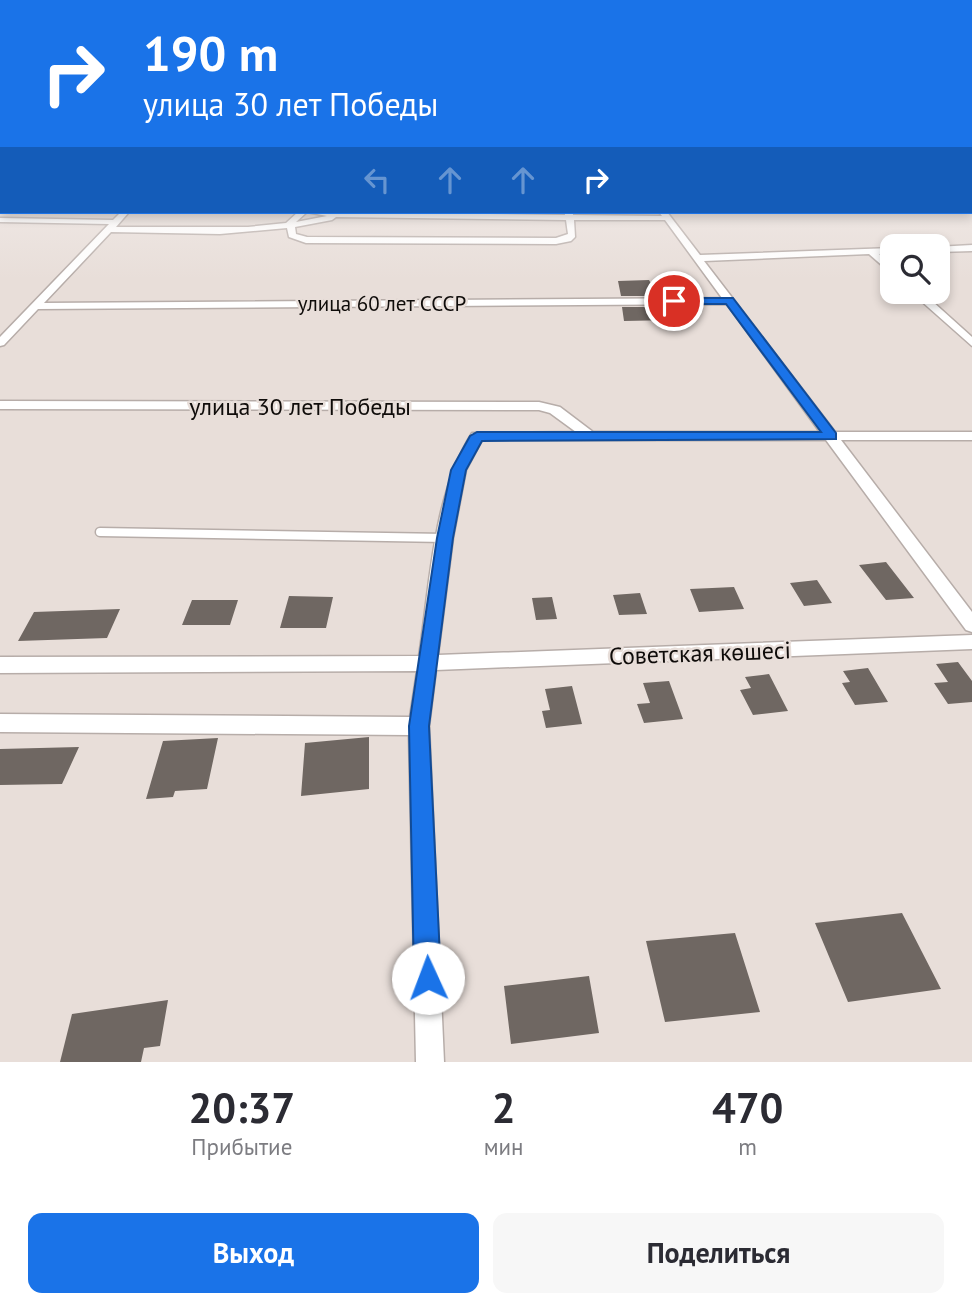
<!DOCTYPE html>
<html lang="ru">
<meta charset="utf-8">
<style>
body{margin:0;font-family:"PT Sans",sans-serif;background:#f7f7f7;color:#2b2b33;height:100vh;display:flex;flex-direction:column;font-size:26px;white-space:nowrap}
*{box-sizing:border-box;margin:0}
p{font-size:23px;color:#7c7c81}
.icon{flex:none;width:38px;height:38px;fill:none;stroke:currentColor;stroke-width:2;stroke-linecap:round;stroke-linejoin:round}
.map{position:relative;height:1062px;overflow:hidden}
.panel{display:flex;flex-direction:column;background:#fff;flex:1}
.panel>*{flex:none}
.hud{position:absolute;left:0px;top:0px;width:973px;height:214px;box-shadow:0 4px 10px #0003;background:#1a73e8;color:#fff;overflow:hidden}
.buttons{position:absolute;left:880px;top:234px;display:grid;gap:14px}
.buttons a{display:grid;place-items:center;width:70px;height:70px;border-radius:14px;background:#fff;box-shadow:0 4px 10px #0003;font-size:35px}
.pin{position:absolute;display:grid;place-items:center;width:60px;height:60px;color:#fff;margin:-30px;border:4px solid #fff;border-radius:50%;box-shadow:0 2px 7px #0007}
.me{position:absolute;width:77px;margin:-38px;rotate:358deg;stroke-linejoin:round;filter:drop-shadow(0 0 5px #0008)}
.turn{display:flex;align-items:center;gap:24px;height:147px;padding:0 28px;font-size:32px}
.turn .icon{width:91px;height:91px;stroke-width:2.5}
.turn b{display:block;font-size:49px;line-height:60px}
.lanes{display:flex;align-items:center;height:66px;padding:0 28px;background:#0003;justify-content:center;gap:35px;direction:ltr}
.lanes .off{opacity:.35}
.eta{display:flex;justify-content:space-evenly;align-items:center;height:119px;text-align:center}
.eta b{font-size:42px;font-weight:700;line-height:49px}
.cta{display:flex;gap:14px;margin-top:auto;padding:14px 28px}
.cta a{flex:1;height:80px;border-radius:14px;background:#1a73e8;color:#fff;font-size:28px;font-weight:700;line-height:80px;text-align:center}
.cta a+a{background:#f7f7f7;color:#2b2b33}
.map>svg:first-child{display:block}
.building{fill:#6f6762}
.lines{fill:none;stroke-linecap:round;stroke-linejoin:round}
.service-casing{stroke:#b7ada9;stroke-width:11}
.minor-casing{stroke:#b7ada9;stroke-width:3}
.service{stroke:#fff;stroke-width:8}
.minor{fill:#fff;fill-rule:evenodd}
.route{fill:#1a73e8;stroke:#114b97;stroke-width:2}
.labels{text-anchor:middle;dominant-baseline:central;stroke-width:5;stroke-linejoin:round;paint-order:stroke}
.far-street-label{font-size:21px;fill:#0f0c0a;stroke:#e8ded9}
.street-label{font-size:24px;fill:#0f0c0a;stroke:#e8ded9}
</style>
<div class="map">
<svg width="972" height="1062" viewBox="0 0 972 1062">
<rect width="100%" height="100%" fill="#e8ded9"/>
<!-- building -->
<path class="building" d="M649,280L658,296H621L618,281Z
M622,307H665L673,320L624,321Z
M886,562L914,598L886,600L859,565Z
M817,580L832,603L804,606L790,583Z
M734,587L744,609L699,612L690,589Z
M640,593L647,614L619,615L613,595Z
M289,596L333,597L326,628H280Z
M552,597L557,619L536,620L532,598Z
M192,600H238L230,625H182Z
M120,609L107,638L18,641L34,612Z
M958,662L972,681V702L948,704L934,683L948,682L936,664Z
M868,668L888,702L855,705L842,683L850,682L843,671Z
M769,674L788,711L753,715L740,690L751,688L745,677Z
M669,681L683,719L644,723L637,704L650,703L643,683Z
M572,686L582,724L546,728L542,711L550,710L545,689Z
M369,737V789L301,796L305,743Z
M218,738L207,789L175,791L173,797L146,799L163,741Z
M79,747L62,784L0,785V749Z
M902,913L941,989L848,1002L815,923Z
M735,933L760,1012L665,1022L646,941Z
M589,976L599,1033L511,1044L504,986Z
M168,1000L160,1046L144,1048L141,1062H60L72,1014Z"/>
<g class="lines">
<defs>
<path id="service" d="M100,532L445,538"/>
<path id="minor" d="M971,186H972V190H971Z
M121,212H129L116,227H248L286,223L298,212H307L296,222L327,216L307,212L565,215V212H573V215L662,216L659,212H667L700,255L892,248V254H879L892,266V274L869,254L704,261L835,432H972V440H841L972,612V632L966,630L826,440H482L466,470L453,538L438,655L972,635V649L436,670L429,726L444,1062H416L409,735L0,732V714L410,717L417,671L0,673V657L419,656C430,584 433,495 472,433L576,432L550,413L539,410L0,409V401L539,402L560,407L593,432H820L727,304L38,309L4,345L0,346V337L109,224L0,222V218L113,220ZM336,217L566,220L568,234L556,238L307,237L296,234L295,227L332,220ZM574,220H665L722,298L44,303L111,232L220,234L287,228L289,237L306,243L556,244L571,241L575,237Z
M972,245V251L938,252L936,247Z
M911,292H922L972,337V346Z"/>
</defs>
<!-- service casing -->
<use href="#service" class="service-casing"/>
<!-- minor casing -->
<use href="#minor" class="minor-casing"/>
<!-- service -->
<use href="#service" class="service"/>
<!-- minor -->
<use href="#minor" class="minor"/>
</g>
<!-- sky -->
<linearGradient id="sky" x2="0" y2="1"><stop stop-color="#8da2bc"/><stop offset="0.47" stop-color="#f5f0ee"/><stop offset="1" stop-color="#f5f0ee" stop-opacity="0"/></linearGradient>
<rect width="972" height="279" fill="url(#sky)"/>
<!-- route -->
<path class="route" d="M733,298L836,433V439L482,441L466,470L453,538L429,726L441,978L437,988L428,992L418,988L414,978L409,726L437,538L451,470L470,436L477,432H821L726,304H674L669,301L674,298Z"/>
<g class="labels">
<!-- far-street labels -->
<g class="far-street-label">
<text x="382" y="303">улица 60 лет СССР</text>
</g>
<!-- street labels -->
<g class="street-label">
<text x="300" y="406">улица 30 лет Победы</text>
<text transform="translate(700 653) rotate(-2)">Советская көшесі</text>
</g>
</g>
</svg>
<div class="buttons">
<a><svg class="icon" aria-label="search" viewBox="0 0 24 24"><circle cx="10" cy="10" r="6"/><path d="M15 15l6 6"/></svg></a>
</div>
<div class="pin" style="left:674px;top:301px;background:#d93025"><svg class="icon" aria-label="arrive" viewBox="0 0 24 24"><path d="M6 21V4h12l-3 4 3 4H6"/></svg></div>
<svg class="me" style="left:428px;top:978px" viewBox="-20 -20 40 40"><circle r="19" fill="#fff"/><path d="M0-13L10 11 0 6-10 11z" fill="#1a73e8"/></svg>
<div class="hud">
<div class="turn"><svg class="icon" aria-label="right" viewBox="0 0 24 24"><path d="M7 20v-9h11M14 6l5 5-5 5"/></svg><div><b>190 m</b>улица 30 лет Победы</div></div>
<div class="lanes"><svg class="icon off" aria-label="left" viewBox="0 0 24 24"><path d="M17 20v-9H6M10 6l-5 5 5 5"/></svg><svg class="icon off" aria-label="ahead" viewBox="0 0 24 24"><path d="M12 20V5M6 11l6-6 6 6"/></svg><svg class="icon off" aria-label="ahead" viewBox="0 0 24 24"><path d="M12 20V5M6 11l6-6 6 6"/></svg><svg class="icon" aria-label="right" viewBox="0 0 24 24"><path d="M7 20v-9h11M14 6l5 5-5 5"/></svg></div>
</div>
</div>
<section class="panel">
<div class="eta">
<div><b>20:37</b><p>Прибытие</p></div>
<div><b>2</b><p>мин</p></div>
<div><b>470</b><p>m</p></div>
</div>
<div class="cta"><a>Выход</a><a>Поделиться</a></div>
</section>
